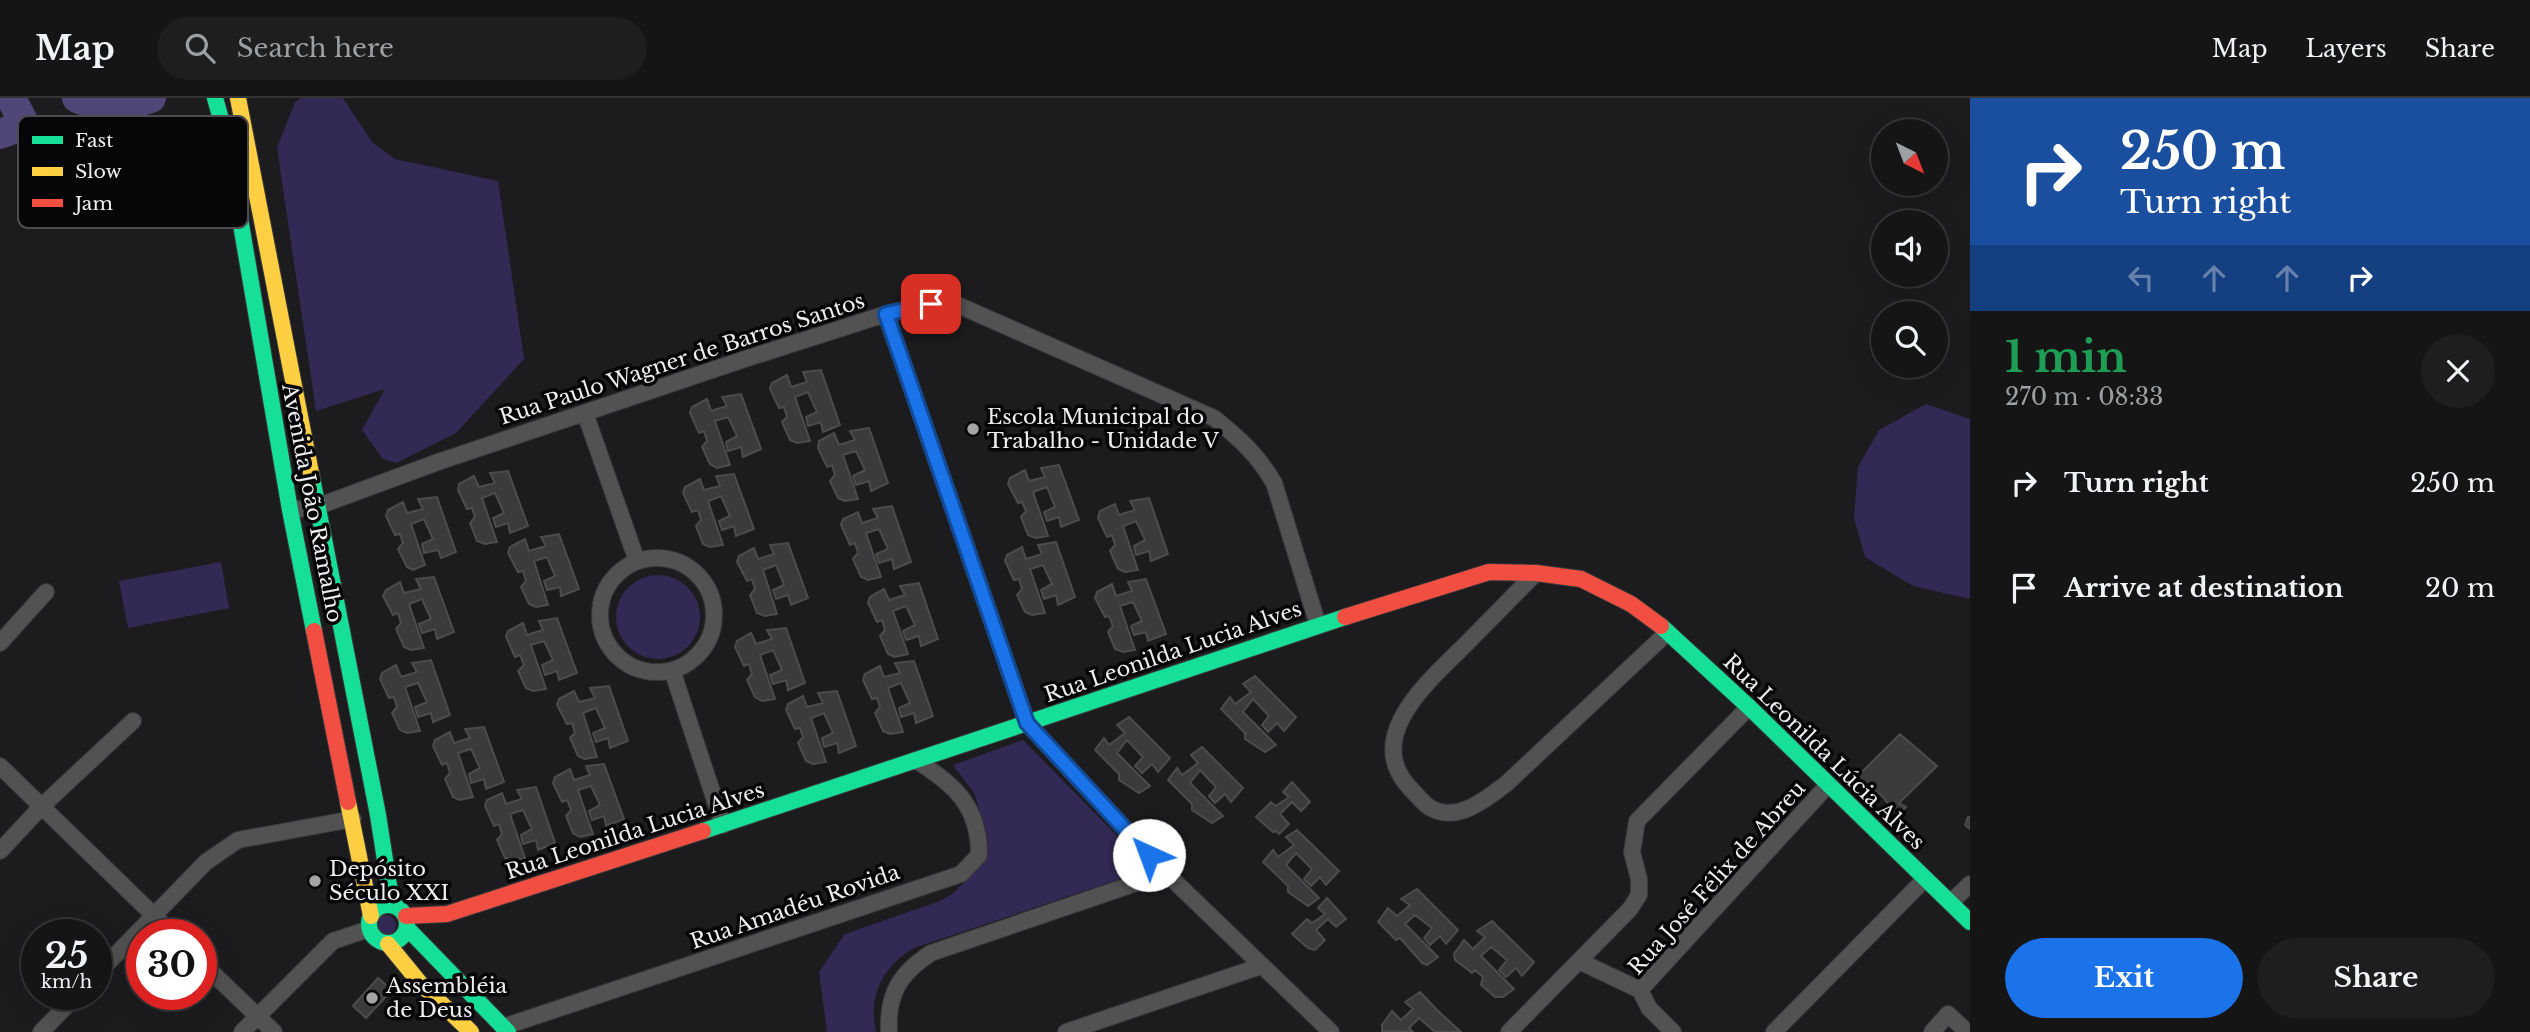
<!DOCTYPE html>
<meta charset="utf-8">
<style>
body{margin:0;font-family:"Libre Baskerville",serif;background:#1e1e1f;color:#f1f3f6;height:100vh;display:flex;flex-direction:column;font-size:26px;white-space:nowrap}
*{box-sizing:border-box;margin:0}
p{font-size:23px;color:#9d9fa1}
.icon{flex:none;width:38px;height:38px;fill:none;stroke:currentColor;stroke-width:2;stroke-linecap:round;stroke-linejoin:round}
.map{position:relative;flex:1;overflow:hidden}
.sheet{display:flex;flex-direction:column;background:#151516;width:560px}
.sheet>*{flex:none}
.banner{background:#1a4fa0;color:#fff;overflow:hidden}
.needle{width:46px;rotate:138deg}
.buttons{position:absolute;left:1871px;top:21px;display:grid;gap:14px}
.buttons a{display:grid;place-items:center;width:77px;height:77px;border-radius:50%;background:#151516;box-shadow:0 7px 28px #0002,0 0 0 2px #343435;font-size:35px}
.speed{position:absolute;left:21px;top:821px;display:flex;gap:14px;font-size:35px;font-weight:700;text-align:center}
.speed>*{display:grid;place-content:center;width:91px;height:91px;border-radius:50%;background:#151516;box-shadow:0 7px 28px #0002,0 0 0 2px #343435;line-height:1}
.speed small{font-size:18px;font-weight:400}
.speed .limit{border:10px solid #d22;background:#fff;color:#111}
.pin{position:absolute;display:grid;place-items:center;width:60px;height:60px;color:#fff;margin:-30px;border-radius:14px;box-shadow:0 4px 10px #0006}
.me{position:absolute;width:77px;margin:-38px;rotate:317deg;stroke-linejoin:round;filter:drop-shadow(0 0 5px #0008)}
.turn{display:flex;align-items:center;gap:24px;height:147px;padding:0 35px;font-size:32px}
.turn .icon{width:91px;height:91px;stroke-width:2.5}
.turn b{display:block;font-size:49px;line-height:60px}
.lanes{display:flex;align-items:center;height:66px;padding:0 35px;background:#0003;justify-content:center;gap:35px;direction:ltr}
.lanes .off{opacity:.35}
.round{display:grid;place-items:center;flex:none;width:74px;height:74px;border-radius:37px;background:#1e1e1f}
.summary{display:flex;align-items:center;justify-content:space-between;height:119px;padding:0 35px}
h1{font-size:42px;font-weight:700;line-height:52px;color:#1e9e55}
.primary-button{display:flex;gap:14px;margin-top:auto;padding:14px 35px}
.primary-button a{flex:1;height:80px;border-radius:42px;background:#1a73e8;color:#fff;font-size:28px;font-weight:700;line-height:80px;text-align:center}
.primary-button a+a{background:#1e1e1f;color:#f1f3f6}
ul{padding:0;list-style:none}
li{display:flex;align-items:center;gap:21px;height:105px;padding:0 35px}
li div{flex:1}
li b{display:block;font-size:26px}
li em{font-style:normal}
header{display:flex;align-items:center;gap:42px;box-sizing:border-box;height:98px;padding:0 35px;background:#151516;border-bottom:2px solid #343435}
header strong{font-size:33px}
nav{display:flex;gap:38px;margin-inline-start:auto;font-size:24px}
.search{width:490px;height:63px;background:#1e1e1f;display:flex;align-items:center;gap:18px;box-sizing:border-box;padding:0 24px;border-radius:38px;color:#9d9fa1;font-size:26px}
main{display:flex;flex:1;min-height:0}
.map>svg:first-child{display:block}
.green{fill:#332955}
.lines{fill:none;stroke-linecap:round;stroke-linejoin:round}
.river{stroke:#504677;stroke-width:30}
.building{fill:#3b3b3d;stroke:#4c4c4d;stroke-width:2}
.street-casing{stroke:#38383a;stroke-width:18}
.fast-casing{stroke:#38383a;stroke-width:18}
.slow-casing{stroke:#38383a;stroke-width:18}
.jam-casing{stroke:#38383a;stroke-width:18}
.street{stroke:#525253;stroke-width:16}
.fast{stroke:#16e098;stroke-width:16}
.slow{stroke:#ffcf43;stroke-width:16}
.jam{stroke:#f24e42;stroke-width:16}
.route-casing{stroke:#114b97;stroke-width:18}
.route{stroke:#1a73e8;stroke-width:12}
.poi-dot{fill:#a4a4a7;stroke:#060608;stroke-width:2.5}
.labels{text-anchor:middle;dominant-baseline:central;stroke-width:7;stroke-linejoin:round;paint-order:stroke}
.street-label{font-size:21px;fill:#eeeef1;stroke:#060608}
.poi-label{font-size:21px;fill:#eeeef1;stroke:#060608;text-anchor:start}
.key{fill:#060608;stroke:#4c4c4e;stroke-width:2}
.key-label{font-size:19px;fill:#eeeef1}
</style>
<header>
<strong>Map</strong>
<div class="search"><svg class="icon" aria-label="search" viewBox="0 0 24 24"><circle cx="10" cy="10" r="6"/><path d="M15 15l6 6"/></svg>Search here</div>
<nav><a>Map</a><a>Layers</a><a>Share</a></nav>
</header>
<main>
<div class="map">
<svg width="1970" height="934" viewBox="0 0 1970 934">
<rect width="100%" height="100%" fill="#1c1c1e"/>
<!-- green -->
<path class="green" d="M301,0H343L372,44L395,61L498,83L524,261L456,335L396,365L383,361L362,332L385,291L316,313L277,50L295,4Z
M1926,306L1970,321V501L1913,488L1865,459L1854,420L1858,369L1879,332Z
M221,464L229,510L128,530L119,483Z
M616 519a42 42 0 1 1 84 0a42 42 0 1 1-84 0Z
M1023,642L1150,771L914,850C882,869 868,898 876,934H827L819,874L845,836L940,803L952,796L972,777L987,745L986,732L974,695L953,667Z
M376 827a10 10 0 1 1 20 0a10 10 0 1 1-20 0Z"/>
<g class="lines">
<!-- river -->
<path class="river" d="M77,0L112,12L151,0
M0,36L25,27L11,0"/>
</g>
<!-- building -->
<path class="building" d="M821,272L840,327L823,334L821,324L808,328L806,319L817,314L808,294L795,299L810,343L797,345L790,342L782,324L787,319L784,309L779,310L770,291L772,285L787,277L791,289L807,284L803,274Z
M741,296L761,351L743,359L741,349L728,353L726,344L737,338L728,319L715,323L730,367L717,370L710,366L702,349L707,343L704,333L699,335L690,315L692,309L707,301L711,313L727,308L722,299Z
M869,330L888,385L871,393L869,383L856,387L853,378L865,372L856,353L843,357L858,401L845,403L838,400L830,383L835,377L832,367L827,369L818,350L819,343L834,335L839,347L855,342L850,333Z
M1059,367L1079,422L1061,429L1059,419L1047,423L1044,414L1055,409L1047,389L1033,394L1048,438L1036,440L1028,437L1021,419L1026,413L1022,404L1018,405L1008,386L1010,380L1025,372L1029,383L1045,379L1041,370Z
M508,373L528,428L510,435L508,425L496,429L493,420L504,415L495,395L482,400L497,444L485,446L477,443L470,425L475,419L472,410L467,411L458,392L459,386L474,378L479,389L495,385L490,375Z
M734,376L754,431L736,438L734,428L722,432L719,423L730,418L721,398L708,403L723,447L710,449L703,446L696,428L701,422L698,412L692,414L683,395L685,389L700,381L704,392L720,388L716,378Z
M437,399L456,454L441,460L438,452L424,455L422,446L433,441L424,421L411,426L425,467L413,472L407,469L398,451L403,445L400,436L395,437L386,418L388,412L403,404L407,415L423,411L418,401Z
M1149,400L1168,456L1151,463L1149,453L1136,457L1134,448L1145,442L1136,423L1123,428L1138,472L1125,474L1118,471L1110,453L1115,447L1112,437L1107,439L1098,420L1100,413L1115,406L1119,417L1135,412L1130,403Z
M892,408L911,464L894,471L892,461L879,465L876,456L888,451L879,431L866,435L881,479L868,482L861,479L853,461L858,455L855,445L850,447L841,427L843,421L858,414L862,425L878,420L873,411Z
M559,436L579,491L561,498L560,489L547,492L544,483L555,478L547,459L534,463L548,507L536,509L529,506L521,489L526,483L523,473L518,474L508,455L510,449L525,441L529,453L546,448L541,439Z
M1056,444L1075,499L1058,507L1056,497L1044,501L1041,492L1052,486L1043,467L1030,471L1045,515L1032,517L1025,514L1017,497L1022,491L1019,481L1014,482L1005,463L1007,457L1022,449L1026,461L1042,456L1038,447Z
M788,445L808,500L791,507L788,497L776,501L773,492L784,487L776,467L763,472L777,516L765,518L757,515L750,497L755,491L752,481L747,483L737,464L739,458L754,450L758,461L774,456L770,447Z
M434,479L454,534L437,541L435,531L422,535L419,526L431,521L422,501L409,506L424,550L411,552L404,549L396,531L401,525L398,515L393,517L383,498L386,492L400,484L404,495L421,491L416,481Z
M1146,481L1166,536L1148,543L1146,534L1134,537L1131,528L1142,523L1133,504L1120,508L1135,552L1123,554L1115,551L1108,534L1113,528L1109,518L1105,519L1095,500L1097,494L1112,486L1116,498L1132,493L1128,484Z
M919,485L938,541L921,548L919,538L906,542L903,533L915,527L906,508L893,513L908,556L895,559L888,556L880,538L885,532L882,522L877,524L868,505L870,499L884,491L889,502L905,497L900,488Z
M557,520L577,575L559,582L557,573L545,577L542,567L553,562L544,543L531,547L546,591L533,593L526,590L518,573L524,567L520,557L515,559L506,539L508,533L523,525L527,537L543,532L539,523Z
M786,530L805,585L788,592L786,582L773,586L770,577L782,572L773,552L760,557L775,601L762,603L755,599L747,582L752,576L749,566L744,568L735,549L737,543L751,535L756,546L772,541L767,532Z
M431,562L450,617L433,624L431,615L418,619L415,609L427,604L418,585L405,589L420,633L407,635L400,632L392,615L397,609L394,599L389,600L380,581L382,575L396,567L401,579L417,574L412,565Z
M914,563L933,618L916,625L914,615L901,619L899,610L910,605L901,585L888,590L903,634L890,636L883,633L875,615L880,609L877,600L872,601L863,582L865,576L880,568L884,579L900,575L895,565Z
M1255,578L1296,619L1284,633L1277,625L1268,634L1262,627L1269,618L1253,601L1243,614L1276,647L1265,654L1245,641V635L1221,611L1230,599L1235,606L1251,594L1243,586Z
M609,588L628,643L610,650L608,640L596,644L593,635L605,630L596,610L583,615L597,659L585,661L578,658L570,640L575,635L572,625L567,626L557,607L559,601L574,593L579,604L595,600L590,590Z
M837,593L856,648L839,655L837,645L824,649L822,640L833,635L824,615L811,620L826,664L813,666L806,663L798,645L803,639L800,630L795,631L786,612L788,606L803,598L807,609L823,605L818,595Z
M1129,619L1170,660L1158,674L1152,666L1142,675L1135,668L1143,659L1127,642L1117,655L1150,688L1139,695L1119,682V676L1095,652L1104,640L1109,647L1125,635L1117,627Z
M484,629L504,684L486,691L484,681L471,685L469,676L480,670L471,651L458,655L473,699L460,702L453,699L445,681L450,675L447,665L442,667L433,648L435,642L450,634L454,645L470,640L465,631Z
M1900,636L1937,668L1899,705L1906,709L1897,717L1883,699L1857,679Z
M1202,649L1243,690L1231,704L1225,696L1215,705L1209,698L1216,689L1200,672L1190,685L1223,718L1212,725L1192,712V706L1168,682L1177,670L1182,677L1198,665L1191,657Z
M604,666L624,721L606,728L604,718L592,722L589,713L600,707L591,688L578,692L593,736L580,739L573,735L566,718L571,712L567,702L562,704L553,685L555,679L570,671L574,682L590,677L586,668Z
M1292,684L1310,704L1301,713L1292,704L1280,716L1289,726L1279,736L1276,733L1273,734L1256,719L1271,704L1276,708L1289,699L1283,694Z
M536,689L555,745L538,752L536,742L523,746L521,737L532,731L523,712L510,716L525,760L512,763L505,760L497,742L502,736L499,726L494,728L485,708L487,702L502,695L506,706L522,701L517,692Z
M1968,719H1970V731L1965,727Z
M1297,732L1339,773L1326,787L1320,779L1311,788L1304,781L1312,771L1296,755L1286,767L1319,800L1308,808L1288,794V788L1263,764L1273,752L1278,759L1294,747L1286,739Z
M1417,791L1458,832L1446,846L1440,838L1430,847L1424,840L1432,830L1415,817L1405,826L1438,859L1427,867L1422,865L1400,840L1396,842L1378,824L1388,810L1397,818L1410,807L1401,801Z
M1327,800L1346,821L1336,829L1328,821L1316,832L1325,842L1315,852L1308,850L1292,836L1307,821L1312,825L1325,816L1318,810Z
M1492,823L1534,864L1522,878L1516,870L1506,879L1499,872L1507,862L1491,849L1481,858L1514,891L1503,899H1495L1481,887L1483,879L1475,872L1472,875L1455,862L1454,856L1464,842L1473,851L1485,839L1477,833Z
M378,880L392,892L366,920L353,908Z
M1420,894L1438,913L1461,934H1435L1419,920L1409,930L1413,934L1382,933V927L1392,913L1401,922L1413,911L1405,904Z"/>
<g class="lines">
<defs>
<path id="street" d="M886,216L1027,625L1166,775L1331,934
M585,315L637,463
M290,412L316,409L438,364L748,260L886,216L931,206L960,208L1214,320C1239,340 1258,357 1274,385L1318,527
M600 517a57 57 0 1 1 114 0a57 57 0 1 1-114 0Z
M1536,475C1512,499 1488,524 1464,548C1429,583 1362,639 1410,690C1416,696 1422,704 1429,709C1456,726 1485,702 1506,686L1668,534
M0,545L46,494
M672,572L723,727
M0,668L173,836
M0,753L42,708L133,623
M1951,804L1970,786
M1579,863L1640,892
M201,864L274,934
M96,877L206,764L238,742L353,721
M503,929L961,776L979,757C979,707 955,688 916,662
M41,934L78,896
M242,934L333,843L369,831
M889,934C887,896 900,875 931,855L1166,775
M1066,934L1261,868
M1509,934L1630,811L1639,797V781L1632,754L1637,723L1749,609
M1673,934L1649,910L1640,892L1828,687
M1774,934L1925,781
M1932,934L1948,916L1967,934"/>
<path id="fast" d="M215,0L226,39L290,412L314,533
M312,380L378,717L392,807
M1661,528L1749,609L1970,824
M703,733L1345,519
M369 826a19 19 0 1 1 38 0a19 19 0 1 1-38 0Z
M407,830L508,934"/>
<path id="slow" d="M238,0L312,380
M348,704L371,818
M388,846L420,885L471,934"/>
<path id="jam" d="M1345,519L1489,474L1536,475L1581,481L1631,506L1661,528
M314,533L348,704
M406,818L447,816L703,733"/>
</defs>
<!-- street casing -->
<use href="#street" class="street-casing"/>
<!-- fast casing -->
<use href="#fast" class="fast-casing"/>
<!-- slow casing -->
<use href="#slow" class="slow-casing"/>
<!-- jam casing -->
<use href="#jam" class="jam-casing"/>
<!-- street -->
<use href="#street" class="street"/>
<!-- fast -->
<use href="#fast" class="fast"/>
<!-- slow -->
<use href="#slow" class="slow"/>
<!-- jam -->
<use href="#jam" class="jam"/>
</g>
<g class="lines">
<defs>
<path id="route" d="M931,206L886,216L1027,625L1149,757"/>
</defs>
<!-- route casing -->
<use href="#route" class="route-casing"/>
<!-- route -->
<use href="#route" class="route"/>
</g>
<!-- markers -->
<g class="poi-dot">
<circle cx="973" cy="331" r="7"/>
<circle cx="315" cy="783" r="7"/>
<circle cx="372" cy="900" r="7"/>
</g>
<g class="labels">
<!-- street labels -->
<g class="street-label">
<text transform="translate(682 261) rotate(-18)">Rua Paulo Wagner de Barros Santos</text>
<text transform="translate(312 405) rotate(79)">Avenida João Ramalho</text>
<text transform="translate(1173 554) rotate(-19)">Rua Leonilda Lucia Alves</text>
<text transform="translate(1824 654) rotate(44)">Rua Leonilda Lúcia Alves</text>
<text transform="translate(635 733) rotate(-18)">Rua Leonilda Lucia Alves</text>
<text transform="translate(1717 780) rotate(-48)">Rua José Félix de Abreu</text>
<text transform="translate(795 809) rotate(-19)">Rua Amadéu Rovida</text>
</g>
<!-- poi labels -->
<g class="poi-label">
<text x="987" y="319">Escola Municipal do<tspan x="987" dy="24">Trabalho - Unidade V</tspan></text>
<text x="329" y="771">Depósito<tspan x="329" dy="24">Século XXI</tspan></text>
<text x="386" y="888">Assembléia<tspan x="386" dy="24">de Deus</tspan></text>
</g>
</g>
<!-- legend -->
<rect x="18" y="18" width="230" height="112" rx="10" class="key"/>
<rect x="32" y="38" width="31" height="8" fill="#16e098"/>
<rect x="32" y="69" width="31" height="9" fill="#ffcf43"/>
<rect x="32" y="101" width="31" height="8" fill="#f24e42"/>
<g class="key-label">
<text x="75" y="49">Fast</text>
<text x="75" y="80">Slow</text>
<text x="75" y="112">Jam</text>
</g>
</svg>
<div class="buttons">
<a><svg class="needle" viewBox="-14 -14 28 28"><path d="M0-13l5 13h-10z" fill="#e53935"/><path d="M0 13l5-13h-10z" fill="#9d9fa1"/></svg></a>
<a><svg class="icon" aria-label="sound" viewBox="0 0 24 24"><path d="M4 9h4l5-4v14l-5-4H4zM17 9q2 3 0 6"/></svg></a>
<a><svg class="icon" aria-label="search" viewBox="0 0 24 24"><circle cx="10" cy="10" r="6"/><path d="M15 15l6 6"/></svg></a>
</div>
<div class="speed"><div>25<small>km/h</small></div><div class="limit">30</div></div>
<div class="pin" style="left:931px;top:206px;background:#d93025"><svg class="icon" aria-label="arrive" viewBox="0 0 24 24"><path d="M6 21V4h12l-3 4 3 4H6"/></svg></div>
<svg class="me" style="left:1149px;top:757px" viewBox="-20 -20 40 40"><circle r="19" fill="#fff"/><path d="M0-13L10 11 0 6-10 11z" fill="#1a73e8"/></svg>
</div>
<section class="sheet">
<div class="banner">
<div class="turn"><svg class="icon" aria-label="right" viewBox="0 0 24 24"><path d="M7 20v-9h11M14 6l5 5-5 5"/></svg><div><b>250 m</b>Turn right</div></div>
<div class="lanes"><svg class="icon off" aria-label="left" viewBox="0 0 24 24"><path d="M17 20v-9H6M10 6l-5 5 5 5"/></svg><svg class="icon off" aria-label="ahead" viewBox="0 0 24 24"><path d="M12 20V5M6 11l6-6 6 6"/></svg><svg class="icon off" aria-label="ahead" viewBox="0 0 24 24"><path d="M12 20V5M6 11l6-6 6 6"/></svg><svg class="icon" aria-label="right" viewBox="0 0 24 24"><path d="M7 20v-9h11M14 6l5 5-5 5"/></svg></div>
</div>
<div class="summary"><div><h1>1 min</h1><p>270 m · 08:33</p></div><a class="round"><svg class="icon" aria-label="close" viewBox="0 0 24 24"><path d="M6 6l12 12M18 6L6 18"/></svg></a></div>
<ul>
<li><svg class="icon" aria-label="right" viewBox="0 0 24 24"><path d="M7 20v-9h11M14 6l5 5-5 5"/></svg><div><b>Turn right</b></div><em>250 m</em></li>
<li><svg class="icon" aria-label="arrive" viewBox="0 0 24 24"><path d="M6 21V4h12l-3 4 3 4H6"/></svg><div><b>Arrive at destination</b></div><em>20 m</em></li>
</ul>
<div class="primary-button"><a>Exit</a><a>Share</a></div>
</section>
</main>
